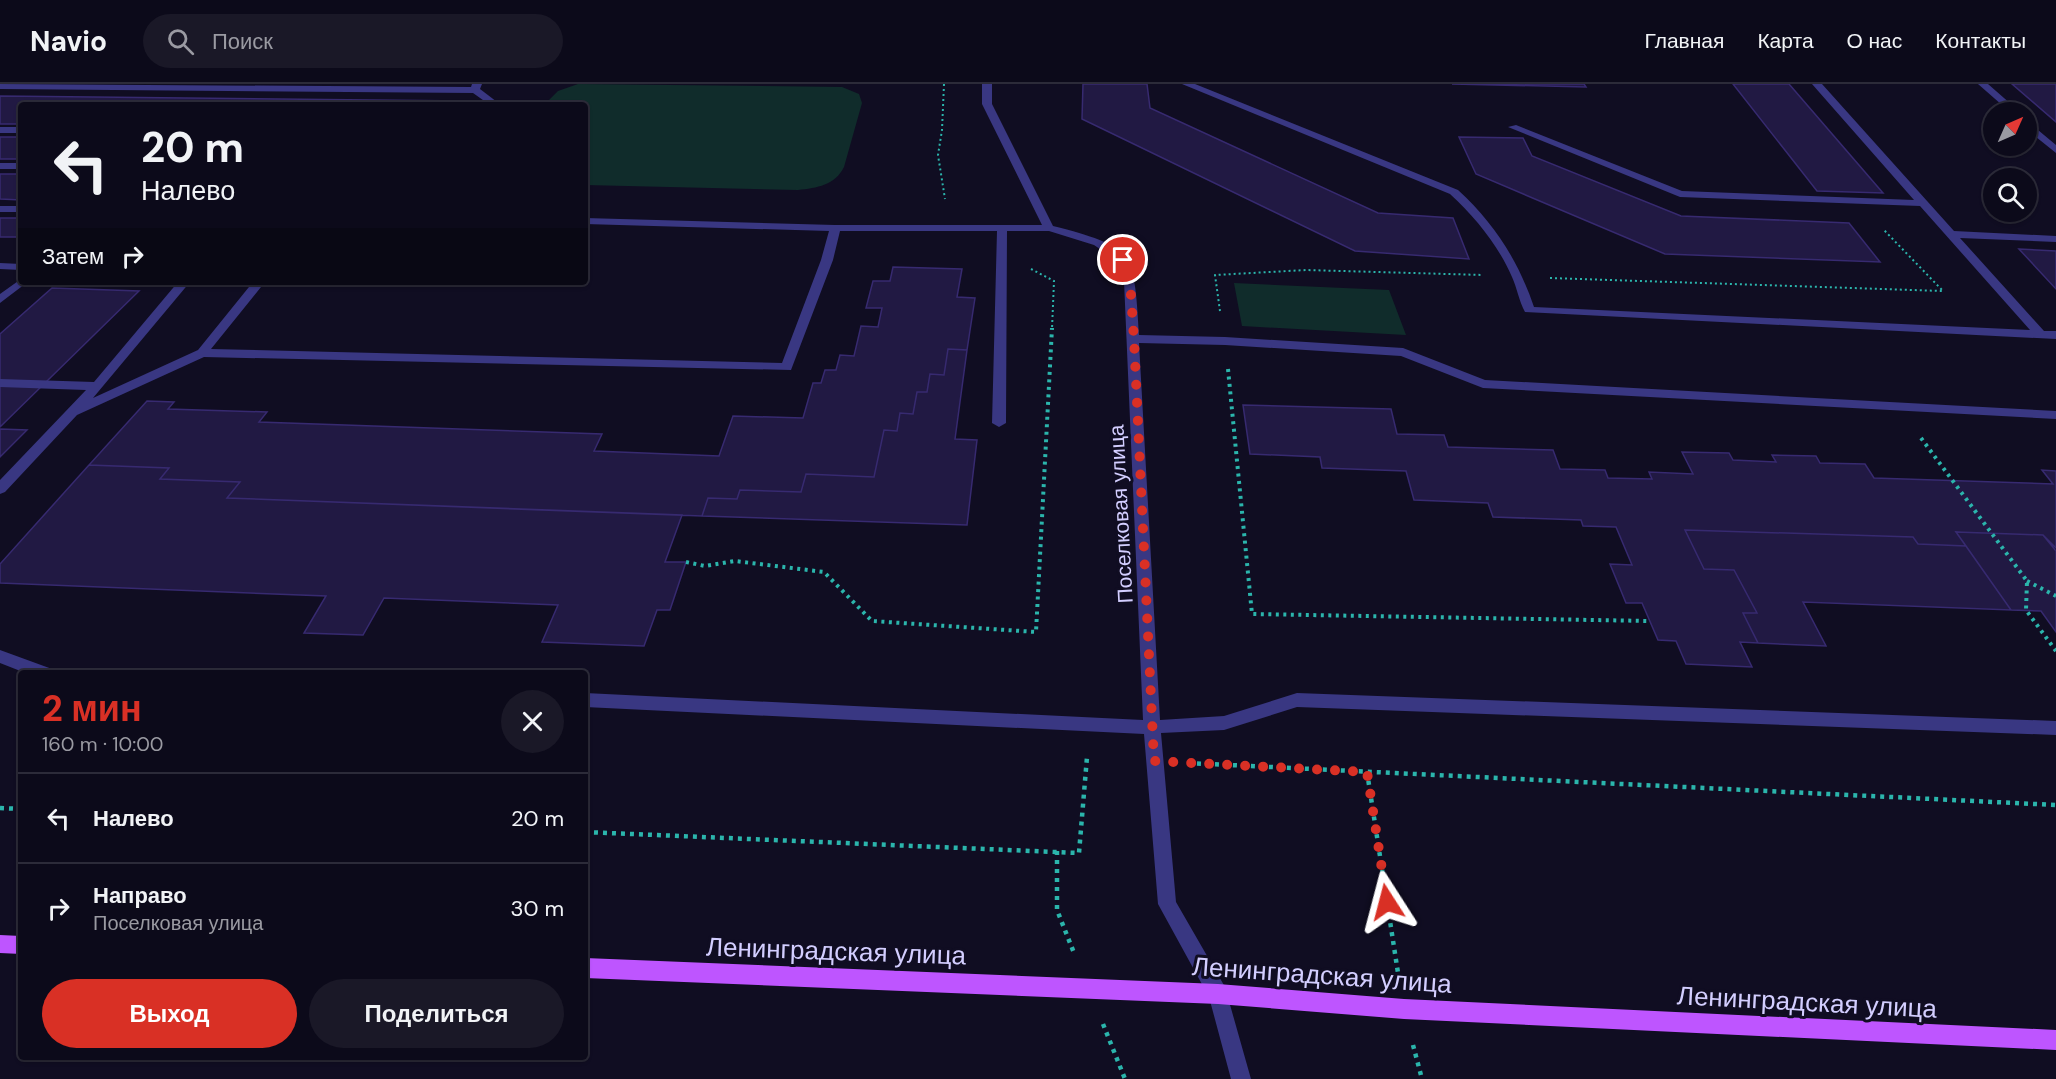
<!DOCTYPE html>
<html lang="ru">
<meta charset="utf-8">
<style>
body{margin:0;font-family:"DM Sans",sans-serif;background:#1a1827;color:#f1f3f6;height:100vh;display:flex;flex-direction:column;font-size:22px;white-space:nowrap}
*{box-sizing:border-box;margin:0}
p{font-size:20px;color:#9a9aa2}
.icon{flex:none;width:33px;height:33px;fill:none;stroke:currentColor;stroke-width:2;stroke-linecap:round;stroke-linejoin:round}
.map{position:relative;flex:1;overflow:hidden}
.details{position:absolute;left:18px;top:586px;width:570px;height:390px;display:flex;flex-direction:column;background:#0c0a1a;border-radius:6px;box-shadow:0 2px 4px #0004,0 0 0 2px #2c2b39}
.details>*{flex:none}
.banner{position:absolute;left:18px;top:18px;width:570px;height:183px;border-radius:6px;box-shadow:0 2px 4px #0004,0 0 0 2px #2c2b39;background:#0c0a1a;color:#f1f3f6;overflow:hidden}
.needle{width:39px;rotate:45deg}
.tools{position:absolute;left:1983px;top:18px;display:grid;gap:12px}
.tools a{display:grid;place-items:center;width:54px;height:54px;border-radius:50%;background:#0c0a1a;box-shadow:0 2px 4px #0004,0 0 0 2px #2c2b39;font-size:30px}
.pin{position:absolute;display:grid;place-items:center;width:51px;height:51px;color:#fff;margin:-26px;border:3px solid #fff;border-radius:50%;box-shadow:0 2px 6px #0007}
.me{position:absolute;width:66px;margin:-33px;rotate:351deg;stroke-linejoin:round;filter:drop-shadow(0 0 4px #0008)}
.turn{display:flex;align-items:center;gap:21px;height:126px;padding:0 24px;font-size:27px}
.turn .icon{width:78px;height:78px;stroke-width:2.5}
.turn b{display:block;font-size:42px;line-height:51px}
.then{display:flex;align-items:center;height:57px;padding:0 24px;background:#0003;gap:12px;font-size:22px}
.round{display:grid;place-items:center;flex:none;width:63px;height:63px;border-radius:32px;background:#1a1827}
.overview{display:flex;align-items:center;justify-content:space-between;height:102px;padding:0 24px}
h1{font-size:36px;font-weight:800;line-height:45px;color:#d93025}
.cta{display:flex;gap:12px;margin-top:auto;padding:12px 24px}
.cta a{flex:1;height:69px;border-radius:36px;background:#d93025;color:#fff;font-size:24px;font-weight:800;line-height:69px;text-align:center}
.cta a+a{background:#1a1827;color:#f1f3f6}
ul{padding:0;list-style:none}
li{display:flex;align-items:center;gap:18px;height:90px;padding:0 24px;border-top:2px solid #2c2b39}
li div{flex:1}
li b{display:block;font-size:22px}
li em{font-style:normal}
header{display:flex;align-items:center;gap:36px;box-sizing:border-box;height:84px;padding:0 30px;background:#0c0a1a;border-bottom:2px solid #2c2b39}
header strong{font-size:28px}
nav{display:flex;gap:33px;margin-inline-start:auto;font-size:21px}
.search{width:420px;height:54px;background:#1a1827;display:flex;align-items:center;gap:15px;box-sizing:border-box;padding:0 21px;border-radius:33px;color:#9a9aa2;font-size:22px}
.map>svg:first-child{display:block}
.green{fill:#102c2b}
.building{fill:#211943;stroke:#372a70;stroke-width:1.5}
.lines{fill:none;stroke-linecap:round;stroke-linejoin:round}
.path-far2{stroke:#2bb5ac;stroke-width:2;stroke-dasharray:2 3;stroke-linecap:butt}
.path-far1{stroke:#2bb5ac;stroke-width:4;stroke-dasharray:3 4.5;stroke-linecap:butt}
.path{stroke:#2bb5ac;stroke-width:4.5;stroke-dasharray:4 5;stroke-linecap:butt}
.minor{fill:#393782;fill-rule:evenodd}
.major{fill:#be55ff;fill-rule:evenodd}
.route{stroke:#d93025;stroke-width:10;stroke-dasharray:0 18}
.labels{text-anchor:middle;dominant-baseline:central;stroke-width:6;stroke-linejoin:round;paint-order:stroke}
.street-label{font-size:21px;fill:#d3ceff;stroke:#100d22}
.near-street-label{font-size:26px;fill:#d3ceff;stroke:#100d22}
</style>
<header>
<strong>Navio</strong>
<div class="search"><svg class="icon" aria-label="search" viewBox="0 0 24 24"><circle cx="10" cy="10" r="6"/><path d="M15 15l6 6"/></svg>Поиск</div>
<nav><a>Главная</a><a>Карта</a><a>О нас</a><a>Контакты</a></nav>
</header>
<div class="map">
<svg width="2056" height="995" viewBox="0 0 2056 995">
<rect width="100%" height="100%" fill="#100d22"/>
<!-- green -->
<path class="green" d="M578,0L842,3L859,10L862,19L844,83C835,101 817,104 798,106L585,101V21H544L558,7Z
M1234,199L1389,206L1406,251L1242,242Z"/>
<!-- building -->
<path class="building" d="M1083,0H1147L1150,24L1378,129L1453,134L1469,175L1355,167L1082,35Z
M1452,0H1584L1586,3Z
M1733,0H1789L1883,109L1817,107Z
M2012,0H2056V38Z
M0,12L465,17L462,21H21V40H0Z
M0,53H21V75H0Z
M1459,53L1523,54L1532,72L1681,132L1849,139L1880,178L1665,170L1476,90Z
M0,90H21V116L0,115Z
M0,134H21V153H0Z
M2019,165L2056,167V205Z
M893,183L962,185L957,213L975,214L967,266L948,265L944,291L930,290L927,308H917L913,330L900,329L897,347L884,346L874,393L806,390L801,408L740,406L737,415L708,414L702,432L227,414L240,398L160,395L169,384L89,381L147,317L174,318L168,325L267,328L259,338L602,350L594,367L719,372L733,332L803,334L813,299H821L825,286H836L840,271L854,272L861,242L878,243L882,224H866L873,197H890Z
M52,204L139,207L0,343V250Z
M948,265L967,266L955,355L977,356L967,441L702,432L708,414L737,415L740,406L801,408L806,390L874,393L884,346L897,347L900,329L913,330L917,308H927L930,290L944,291Z
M1243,321L1391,325L1397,350L1444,351L1448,363L1553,366L1560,385L1605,386L1608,394L1652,395L1649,388L1693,390L1682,368L1729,369L1733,376L1776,378L1772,371L1816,372L1820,379L1865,380L1874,394L2053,400L2042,386L2056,387V464L2043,451L1956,448L1966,462L1918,460L1913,453L1685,446L1704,485L1734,486L1757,529H1743L1758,559L1740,558L1752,583L1686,580L1676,557L1658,556L1642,519H1626L1610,480L1632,481L1616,443L1583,442L1581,436L1493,433L1488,419L1414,416L1406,387L1322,384L1320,373L1250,370Z
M0,345L27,346L0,373Z
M89,381L169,384L160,395L240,398L227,414L682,431L665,478H686L670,526H657L644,562L542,558L558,521L384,514L363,551L304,549L326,512L0,499V480Z
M1685,446L1913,453L1918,460L1966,462L2011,526L1803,518L1826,562L1758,559L1743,529H1757L1734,486L1704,485Z
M1956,448L2043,451L2056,467V548L2041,527L2011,526Z"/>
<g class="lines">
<!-- path-far2 -->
<path class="path-far2" d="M944,0L942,46L938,71L945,115
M1031,185L1054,197L1052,245
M1550,194L1943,207L1883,145
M1220,227L1215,191L1306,186L1483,191"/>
<!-- path-far1 -->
<path class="path-far1" d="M1228,285L1252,530L1650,537
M1921,354L2027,497L2026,526L2056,567
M686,478L705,482L735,477L824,488L872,537L1036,548L1052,244
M2027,497L2056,512"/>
<!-- path -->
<path class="path" d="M1188,679L2056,721
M1367,688L1398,889
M0,724L21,725
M585,748L1079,769L1087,673
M1057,767V826L1074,869
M1103,940L1125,995
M1413,961L1422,995"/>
<!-- minor -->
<path class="minor" d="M0,0L471,3L472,0H482L480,5L501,21H490L473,9L0,5Z
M982,0H992V20L1053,142C1136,163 1134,170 1139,251L1225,253L1403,264L1485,296L2056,327V335L1483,304L1401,272L1225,261L1139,259L1160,636L1224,632L1297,609L2056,637V651L1297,623L1224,646L1161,649L1176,818L1225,903L1251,995H1231L1209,913L1158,820L1144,650L585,623V609L1143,636L1124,197L1118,177L1094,161L1049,147H1007L1006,339L999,343L992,339L997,147H840L833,176L791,286L204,273L77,331L5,408L0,410V396L86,306L0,303V295L94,298L178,198H190L93,314L198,266L253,198H265L211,265L782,279L821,176L829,147L585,140V134L835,141H1042L982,20Z
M1182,0H1195L1458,106C1494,139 1518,176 1534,223L2030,246L1920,122L1680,113L1508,43L1516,41L1682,107L1914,116L1812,0H1822L1954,147L2056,152V158L1960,154L2044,247H2056V255L1525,228C1519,217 1517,204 1512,193C1498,161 1476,134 1450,110Z
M1978,0H1988L2020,28H2010Z
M2026,36L2056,61V69L2026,45Z
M0,43H21V49H0Z
M0,79H21V85H0Z
M0,122H21V128H0Z
M0,179L21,180V186L0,185Z
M21,195V198H27L25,200L0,219V210Z
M405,198H477L478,199L472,202L411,201Z
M0,566L52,585L54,590H28L0,579Z"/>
<!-- major -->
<path class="major" d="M0,851L21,852V870L0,869Z
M585,874L1218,900L1404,915L2056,946V966L1404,935L1218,920L585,894Z"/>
</g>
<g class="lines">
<!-- route -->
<path class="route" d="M1123,176L1130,197L1134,255L1154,677L1367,688L1387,818"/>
</g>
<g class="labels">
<!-- street labels -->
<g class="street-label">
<text transform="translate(1121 430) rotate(-93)">Поселковая улица</text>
</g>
<!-- near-street labels -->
<g class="near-street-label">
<text transform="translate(836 867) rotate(2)">Ленинградская улица</text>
<text transform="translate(1322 891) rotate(4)">Ленинградская улица</text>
<text transform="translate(1807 918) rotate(3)">Ленинградская улица</text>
</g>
</g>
</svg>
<div class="tools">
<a><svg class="needle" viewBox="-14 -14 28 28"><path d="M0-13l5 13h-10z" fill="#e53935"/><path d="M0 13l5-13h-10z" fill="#9a9aa2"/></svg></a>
<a><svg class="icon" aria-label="search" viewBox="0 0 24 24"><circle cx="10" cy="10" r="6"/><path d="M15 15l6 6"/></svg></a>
</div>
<div class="pin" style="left:1123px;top:176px;background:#d93025"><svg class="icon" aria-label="arrive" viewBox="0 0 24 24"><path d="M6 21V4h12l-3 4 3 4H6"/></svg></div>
<svg class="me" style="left:1387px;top:818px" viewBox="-20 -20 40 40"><path d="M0-17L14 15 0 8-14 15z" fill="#d93025" stroke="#fff" stroke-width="4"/></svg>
<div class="banner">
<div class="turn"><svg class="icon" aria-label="left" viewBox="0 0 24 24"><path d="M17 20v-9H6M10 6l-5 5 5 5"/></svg><div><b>20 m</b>Налево</div></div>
<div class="then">Затем<svg class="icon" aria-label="right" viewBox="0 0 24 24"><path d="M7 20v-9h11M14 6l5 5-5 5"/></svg></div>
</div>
<section class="details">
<div class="overview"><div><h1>2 мин</h1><p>160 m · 10:00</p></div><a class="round"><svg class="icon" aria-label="close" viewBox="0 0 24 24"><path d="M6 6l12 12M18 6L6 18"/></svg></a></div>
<ul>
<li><svg class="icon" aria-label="left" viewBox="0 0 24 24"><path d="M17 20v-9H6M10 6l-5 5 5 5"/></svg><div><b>Налево</b></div><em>20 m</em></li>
<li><svg class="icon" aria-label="right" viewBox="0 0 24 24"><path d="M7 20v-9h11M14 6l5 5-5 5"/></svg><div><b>Направо</b><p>Поселковая улица</p></div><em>30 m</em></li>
</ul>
<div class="cta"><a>Выход</a><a>Поделиться</a></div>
</section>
</div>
